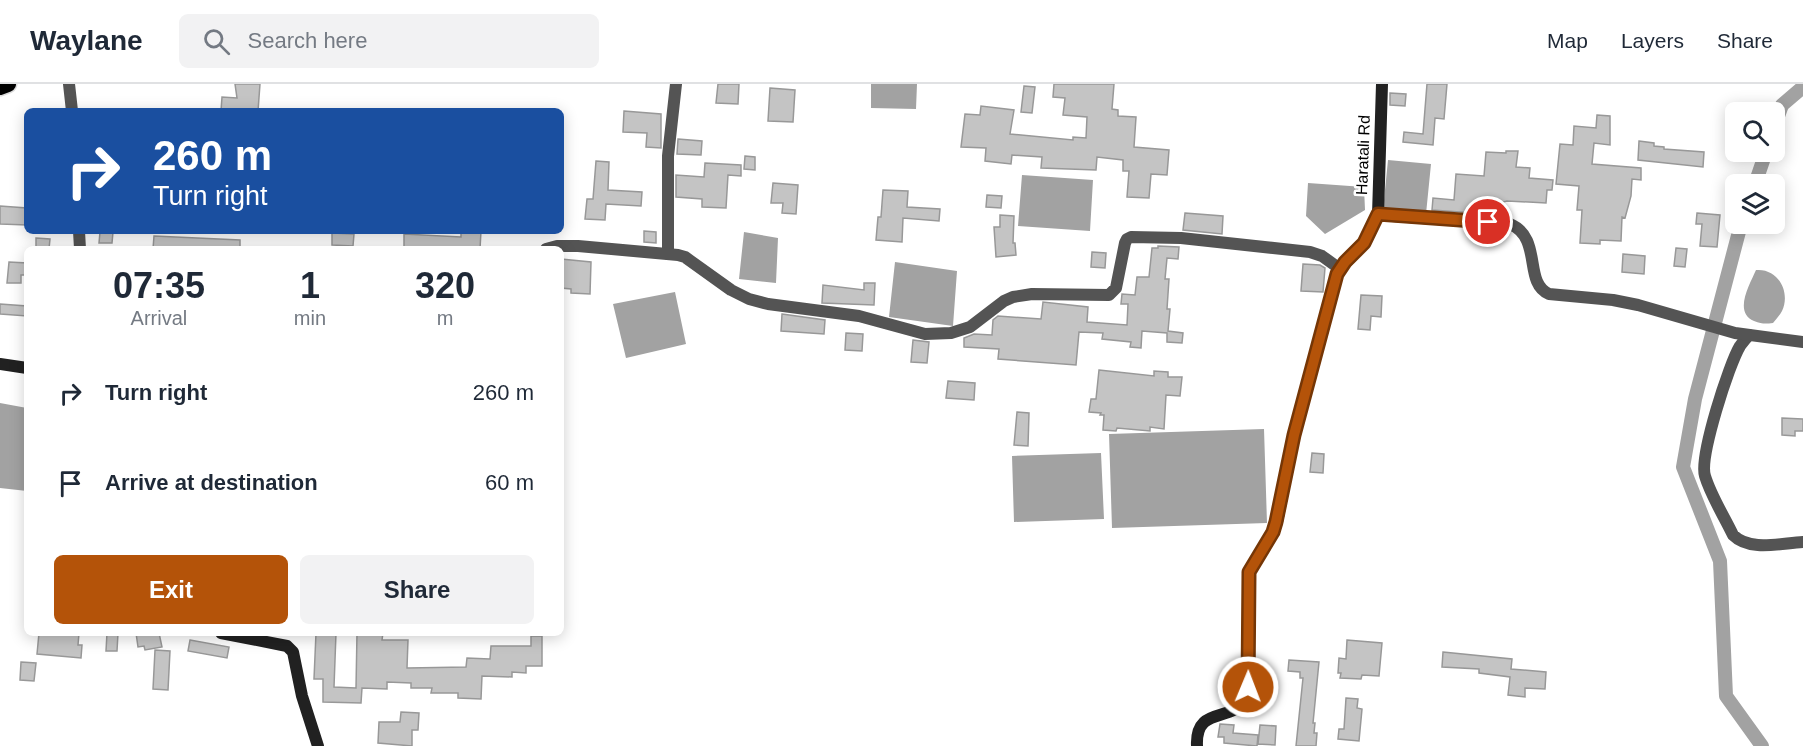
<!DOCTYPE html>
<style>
body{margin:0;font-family:Arial,sans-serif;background:#f2f2f3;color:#1f2937;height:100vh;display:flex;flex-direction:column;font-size:22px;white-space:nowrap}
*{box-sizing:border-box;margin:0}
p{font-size:20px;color:#747a83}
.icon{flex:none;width:33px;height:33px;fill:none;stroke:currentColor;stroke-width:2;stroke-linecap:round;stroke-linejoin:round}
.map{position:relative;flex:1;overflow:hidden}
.drawer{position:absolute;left:24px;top:162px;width:540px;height:390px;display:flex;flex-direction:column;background:#fff;border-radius:9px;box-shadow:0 3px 15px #0003}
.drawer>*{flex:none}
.top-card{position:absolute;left:24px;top:24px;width:540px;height:126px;border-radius:9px;box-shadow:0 3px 15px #0003;background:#1a4fa0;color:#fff;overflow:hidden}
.buttons{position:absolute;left:1725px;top:18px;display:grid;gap:12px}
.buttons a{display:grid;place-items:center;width:60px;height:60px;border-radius:9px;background:#fff;box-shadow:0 3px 15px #0003;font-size:30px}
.pin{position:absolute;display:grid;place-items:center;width:51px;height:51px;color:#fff;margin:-26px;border:3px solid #fff;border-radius:50%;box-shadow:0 2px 6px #0007}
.me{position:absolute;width:66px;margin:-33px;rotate:1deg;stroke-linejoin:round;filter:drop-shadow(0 0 4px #0008)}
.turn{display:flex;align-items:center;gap:21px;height:126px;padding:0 30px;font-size:27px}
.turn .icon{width:78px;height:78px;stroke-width:2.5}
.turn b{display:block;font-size:42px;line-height:51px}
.eta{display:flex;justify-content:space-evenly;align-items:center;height:102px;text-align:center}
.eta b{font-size:36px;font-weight:700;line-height:42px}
.button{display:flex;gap:12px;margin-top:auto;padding:12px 30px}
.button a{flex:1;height:69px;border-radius:9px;background:#b45309;color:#fff;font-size:24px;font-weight:700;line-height:69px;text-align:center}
.button a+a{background:#f2f2f3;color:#1f2937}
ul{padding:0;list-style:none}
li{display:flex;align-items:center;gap:18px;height:90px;padding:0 30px}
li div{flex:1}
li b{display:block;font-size:22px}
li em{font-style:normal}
header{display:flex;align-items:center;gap:36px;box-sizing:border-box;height:84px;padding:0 30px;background:#fff;border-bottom:2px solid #e0e1e3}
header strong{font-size:28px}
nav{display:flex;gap:33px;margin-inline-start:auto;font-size:21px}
.search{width:420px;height:54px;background:#f2f2f3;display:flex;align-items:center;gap:15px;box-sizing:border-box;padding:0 21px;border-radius:9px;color:#747a83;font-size:22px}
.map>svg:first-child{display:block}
.water{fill:#a2a2a2}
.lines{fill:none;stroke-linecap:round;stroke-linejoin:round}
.canal{stroke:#a2a2a2;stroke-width:14}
.building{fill:#c4c4c4;stroke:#989898;stroke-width:1.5}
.trunk-casing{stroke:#dbdbdb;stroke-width:19}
.minor{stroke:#545454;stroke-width:12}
.tertiary{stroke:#545454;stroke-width:12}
.secondary{stroke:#212121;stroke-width:12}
.trunk{stroke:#000;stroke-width:16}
.route-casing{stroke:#753606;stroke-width:15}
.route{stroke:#b45309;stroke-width:10}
.labels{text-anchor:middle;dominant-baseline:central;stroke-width:5;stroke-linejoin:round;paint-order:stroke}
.street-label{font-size:16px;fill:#000;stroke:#fff}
</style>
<header>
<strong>Waylane</strong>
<div class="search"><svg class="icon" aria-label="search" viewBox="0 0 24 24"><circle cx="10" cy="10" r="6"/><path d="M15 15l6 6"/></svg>Search here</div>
<nav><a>Map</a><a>Layers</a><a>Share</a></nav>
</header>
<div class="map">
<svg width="1803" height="662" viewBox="0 0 1803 662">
<rect width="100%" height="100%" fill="#fff"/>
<!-- water -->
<path class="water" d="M871,0H917L916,25L871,24Z
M1388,76L1431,80L1426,130L1383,126Z
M1022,91L1093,96L1090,147L1018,142Z
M1308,99L1364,103L1365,126L1325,150L1306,132Z
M744,148L778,154L776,199L739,195Z
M895,178L957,187L953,242L889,233Z
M1756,186C1778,184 1791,208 1782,227C1780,231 1776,235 1773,239C1765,240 1762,240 1754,237C1733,228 1750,200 1756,186Z
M675,208L686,260L626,274L613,220Z
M0,319L27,324V407L0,404Z
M1264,345L1267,439L1112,444L1109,350Z
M1101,369L1104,435L1014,438L1012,372Z"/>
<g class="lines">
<!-- canal -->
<path class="canal" d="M1774,43L1782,21L1803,3
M1755,100L1766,68
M1741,140L1695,315L1683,383L1720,477L1726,612L1762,662"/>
</g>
<!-- building -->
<path class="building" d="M235,0H260L258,27H221L222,13L237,14Z
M718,0H739L738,20L716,19Z
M1054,0H1114L1112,25L1118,26V32L1136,33L1134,63L1169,66L1167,91L1151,90L1149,114L1127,113L1129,87H1123V76L1097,73L1096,86L1041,84L1042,73L1012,71L1011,80L985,77L986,64L961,63L965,30L980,31L981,22L1014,26L1010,50L1073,56V53L1086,54L1087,33L1063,31L1065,14L1053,13Z
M1427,0H1447L1444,35L1435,34L1433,61L1403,58L1404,48L1423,50Z
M1024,2L1035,3L1032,29L1021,28Z
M770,4L795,6L793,38L768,37Z
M1390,9L1406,10L1405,22L1390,21Z
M624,27L661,30V64L646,63L647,49L623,48Z
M1597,31L1610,32V61L1594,59L1592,80L1641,84V96L1632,95L1631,112L1625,134L1622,133L1621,157L1600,156V160L1580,159L1582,126H1577L1579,102L1556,100L1560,60L1573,61L1574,42L1596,44Z
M678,55L702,57L701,71L677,70Z
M1639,57L1654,59V62L1664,63V65L1704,68L1703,83L1638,76Z
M1506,67H1518L1516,83L1530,84L1529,94L1553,96L1552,106H1547L1546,119L1507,117L1503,118L1502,131L1432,126L1433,114L1454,116L1456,90L1484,92L1486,68L1506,69Z
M745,72L755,73V86L744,85Z
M596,77L609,78L608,106L642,108L641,122L606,120L605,136L585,135L587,115H593Z
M705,79L741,81V92L728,91L726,124L702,123V115L676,113V91L704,93Z
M773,99L798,101L796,130L782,129L783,119H771Z
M883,106L908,107L907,123L940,125L939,137L903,134L902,158L876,156L878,133H881Z
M987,111L1002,112L1001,124L986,123Z
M0,122L27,124V141L0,140Z
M1185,129L1223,132L1222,150L1183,146Z
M1697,129L1720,131L1717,163L1700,162L1702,140H1696Z
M1000,131L1014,132L1013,159H1015L1016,171L996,173L994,143H1000Z
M461,147H481L480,165H404V150L461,153Z
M644,147L656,148V159L644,158Z
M100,148H113L112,159H99Z
M332,149L354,150L353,162L332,161Z
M154,152L240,156V165H153Z
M36,154L50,155L49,165H36Z
M1158,162L1179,163L1178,175L1167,174L1165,195H1169L1167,225H1170L1168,247L1183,249L1182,259L1167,258V249L1142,247L1141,264L1130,263L1131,258L1102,255L1103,249L1079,248L1076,281L998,275L999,265L964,263V254L974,250L992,251L993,236L998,232L1041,235L1043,218L1088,223L1087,238L1127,241L1128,220H1121L1122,210L1135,211L1137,193H1149L1152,164H1158Z
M1676,164L1687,165L1685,183L1674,182Z
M1092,168L1106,169L1105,184L1091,183Z
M1623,170L1645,172L1644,190L1622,188Z
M561,175L591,178L590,210L571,209V205L561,204Z
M9,178L27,179V191H21V199H7Z
M1303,180L1320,181L1325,184L1323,208L1301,207Z
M864,199H875L874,221L822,219L823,201L864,206Z
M1361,211L1382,212L1381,233L1371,232L1370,246L1358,245Z
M0,220L27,222V232L0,230Z
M782,230L825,236L824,250L781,247Z
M846,249L863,250L862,267L845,266Z
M913,256L929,258L927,279L911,278Z
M1099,286L1154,292V287L1168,288V293H1182L1180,312L1166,311L1164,345L1150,343V347L1117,344L1116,347L1103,346L1104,331H1100L1101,329L1089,328L1091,315H1096Z
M948,297L975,299L974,316L946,314Z
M1017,328L1029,329L1028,362L1014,361Z
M1782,334L1803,335V347H1795V352L1782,351Z
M1312,369L1324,370L1323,389L1310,388Z
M39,549H79L78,561H82L81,574L37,570Z
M107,549H118L117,567H106Z
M136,549H159L162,563L145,566L144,562L138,563Z
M316,549H336L334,603L356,604L357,549H383L382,556H408L407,584L466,583L467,574L490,575L491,562H531V552H542V582H526V589L512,588V593L482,592L481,615L458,614V609H431L432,604H411V599L387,598V605L362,604L361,619L323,618V595H314Z
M190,556L229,563L227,574L188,567Z
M1347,556L1382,559L1379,592L1362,591L1361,595L1340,594L1341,589H1338L1339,574L1346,575Z
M155,566L170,567L168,606L153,605Z
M1443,568L1512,575L1511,585L1546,588L1545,605L1525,604V613L1508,611L1510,593L1479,589V585L1442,583Z
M1289,576L1319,578L1313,639H1315L1314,649H1317L1316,662H1296L1303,594H1300V588L1288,587Z
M21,578L36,579L34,597L20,596Z
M1346,614L1358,615L1357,624L1362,625L1359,657L1338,655L1339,645H1344Z
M401,628L419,629L418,646H412V662L378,659L379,638H400Z
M1220,640L1234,641L1233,649L1258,651L1257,662L1224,659V653H1218Z
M1260,641L1276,642L1275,661L1258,660Z"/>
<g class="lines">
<defs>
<path id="trunk" d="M0,3L8,0"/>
</defs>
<!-- trunk casing -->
<use href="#trunk" class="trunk-casing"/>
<!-- minor -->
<path class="minor" d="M69,0L72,27
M79,147L80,165
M668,170V72L676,0
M1749,251C1746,254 1743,258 1740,262C1729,280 1699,373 1705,392C1711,412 1724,432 1733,451C1750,468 1781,459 1803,458"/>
<!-- tertiary -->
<path class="tertiary" d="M1378,131L1510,140C1543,154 1523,199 1549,210L1613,216L1638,221L1735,249L1803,258
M546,165L557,162H578L678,171L685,173L731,206L749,215L768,220L859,232L925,250L951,249L970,243L1004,217L1013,213L1032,210L1109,211L1116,204L1125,159L1127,155L1131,153L1181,154L1310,168L1322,172L1340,185"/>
<!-- secondary -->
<path class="secondary" d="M0,280L27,284
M221,549L287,562L293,568L302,612L318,662
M1197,662C1195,621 1232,639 1244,616C1246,612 1247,607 1248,602L1249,487L1273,448L1277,438L1294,352L1335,195L1340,185L1364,159L1378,131L1382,0"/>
<!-- trunk -->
<use href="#trunk" class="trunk"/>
</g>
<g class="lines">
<defs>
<path id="route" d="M1248,603L1249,488L1273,448L1276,438L1294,351L1337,190L1345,178L1364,159L1378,130L1488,138"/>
</defs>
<!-- route casing -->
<use href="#route" class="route-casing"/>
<!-- route -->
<use href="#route" class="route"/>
</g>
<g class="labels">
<!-- street labels -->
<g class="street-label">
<text transform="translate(1363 71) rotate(-88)">Haratali Rd</text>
</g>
</g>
</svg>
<div class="buttons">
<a><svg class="icon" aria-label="search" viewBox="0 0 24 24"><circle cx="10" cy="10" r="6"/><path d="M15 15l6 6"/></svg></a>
<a><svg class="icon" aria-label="layers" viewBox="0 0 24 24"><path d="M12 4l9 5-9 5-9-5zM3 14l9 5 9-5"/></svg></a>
</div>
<div class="pin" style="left:1488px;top:138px;background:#d93025"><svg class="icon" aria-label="arrive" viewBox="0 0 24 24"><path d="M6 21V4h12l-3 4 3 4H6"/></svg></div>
<svg class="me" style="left:1248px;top:603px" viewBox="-20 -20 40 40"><circle r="17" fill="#b45309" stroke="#fff" stroke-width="3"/><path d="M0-11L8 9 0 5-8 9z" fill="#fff"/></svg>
<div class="top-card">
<div class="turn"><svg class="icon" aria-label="right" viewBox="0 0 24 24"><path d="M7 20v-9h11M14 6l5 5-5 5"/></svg><div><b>260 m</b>Turn right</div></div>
</div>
<section class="drawer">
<div class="eta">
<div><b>07:35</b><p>Arrival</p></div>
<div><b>1</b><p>min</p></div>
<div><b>320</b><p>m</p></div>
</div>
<ul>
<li><svg class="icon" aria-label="right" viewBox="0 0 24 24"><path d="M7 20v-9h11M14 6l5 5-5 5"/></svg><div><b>Turn right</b></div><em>260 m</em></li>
<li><svg class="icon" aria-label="arrive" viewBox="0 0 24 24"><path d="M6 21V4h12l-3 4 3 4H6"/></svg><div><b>Arrive at destination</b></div><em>60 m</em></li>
</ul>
<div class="button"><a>Exit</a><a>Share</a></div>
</section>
</div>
